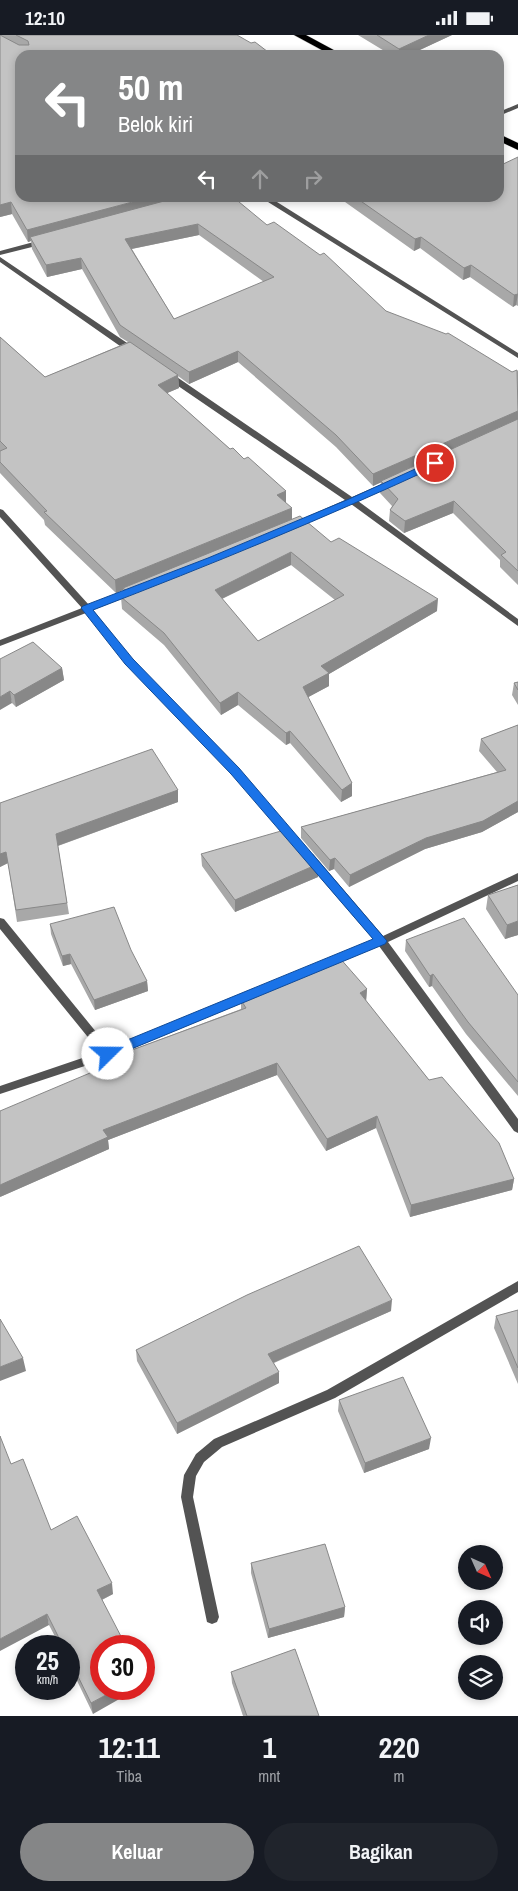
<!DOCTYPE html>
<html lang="id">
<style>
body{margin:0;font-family:"Archivo Narrow",sans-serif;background:#20242c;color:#f1f3f6;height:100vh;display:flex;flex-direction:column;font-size:19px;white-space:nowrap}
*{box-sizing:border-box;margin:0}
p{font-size:16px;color:#9ea1a6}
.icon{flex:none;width:28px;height:28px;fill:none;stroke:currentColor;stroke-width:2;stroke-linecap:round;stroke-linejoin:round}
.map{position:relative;height:1681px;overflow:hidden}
.side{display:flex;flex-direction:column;background:#171b24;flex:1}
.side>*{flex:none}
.hud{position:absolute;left:15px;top:15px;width:489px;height:152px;border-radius:15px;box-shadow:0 2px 8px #0003;background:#858687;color:#fff;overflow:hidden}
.needle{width:32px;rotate:135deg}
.buttons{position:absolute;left:458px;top:1510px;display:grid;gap:10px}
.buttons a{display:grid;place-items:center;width:45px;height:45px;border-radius:50%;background:#171b24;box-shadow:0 2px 8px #0003;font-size:25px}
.speed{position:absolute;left:15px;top:1600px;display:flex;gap:10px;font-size:25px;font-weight:700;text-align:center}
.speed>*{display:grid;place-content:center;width:65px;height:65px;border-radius:50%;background:#171b24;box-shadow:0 2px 8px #0003;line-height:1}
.speed small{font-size:12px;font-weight:400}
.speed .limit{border:8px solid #d22;background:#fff;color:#111}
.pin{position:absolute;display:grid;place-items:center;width:42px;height:42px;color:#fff;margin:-21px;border:2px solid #fff;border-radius:50%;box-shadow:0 1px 5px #0007}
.me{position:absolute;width:55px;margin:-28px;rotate:68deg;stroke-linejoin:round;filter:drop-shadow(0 0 4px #0008)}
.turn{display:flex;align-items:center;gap:18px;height:105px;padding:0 20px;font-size:22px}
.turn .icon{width:65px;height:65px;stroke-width:2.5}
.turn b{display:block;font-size:35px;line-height:42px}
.lanes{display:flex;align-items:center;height:48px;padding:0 20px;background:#0003;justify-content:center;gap:25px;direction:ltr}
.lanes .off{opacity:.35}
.eta{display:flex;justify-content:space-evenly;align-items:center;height:85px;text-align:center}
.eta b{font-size:30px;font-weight:700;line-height:35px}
.button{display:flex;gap:10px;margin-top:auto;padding:10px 20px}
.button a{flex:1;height:58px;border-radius:30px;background:#858687;color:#fff;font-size:20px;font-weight:700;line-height:58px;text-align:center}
.button a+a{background:#20242c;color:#f1f3f6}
.status{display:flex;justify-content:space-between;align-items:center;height:35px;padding:0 25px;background:#171b24;direction:ltr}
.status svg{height:14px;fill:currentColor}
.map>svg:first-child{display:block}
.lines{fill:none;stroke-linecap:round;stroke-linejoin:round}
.highway-casing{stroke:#dbdbdb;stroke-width:1}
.street{fill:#535353;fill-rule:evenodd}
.highway{fill:#000;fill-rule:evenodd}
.wall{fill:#a8a8a8;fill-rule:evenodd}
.shaded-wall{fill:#888}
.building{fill:#c3c3c3;stroke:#888;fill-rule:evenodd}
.route{fill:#1a73e8;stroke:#114b97}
</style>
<div class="status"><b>12:10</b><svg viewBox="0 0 49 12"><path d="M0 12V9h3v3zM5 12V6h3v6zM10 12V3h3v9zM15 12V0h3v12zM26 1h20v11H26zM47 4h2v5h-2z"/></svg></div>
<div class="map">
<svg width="518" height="1681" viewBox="0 0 518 1681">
<rect width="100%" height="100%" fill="#fff"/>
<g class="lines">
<defs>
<path id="highway" d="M294,0H306L343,20H331Z
M499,99L518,108V115L499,106Z"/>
</defs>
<!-- highway casing -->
<use href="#highway" class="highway-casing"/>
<!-- street -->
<path class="street" d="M518,69V73L499,81V77Z
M260,162H269L518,318V323Z
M45,204L49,206L48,208L0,220V216Z
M0,222L136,314V318H130L0,227Z
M165,338H171L352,462L389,446H395V450L358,466L518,584V591L351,469L299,492H293V488L345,465L165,342Z
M0,474L3,475L89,570L133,553H139L140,555L139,557L93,575L132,624L238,734L297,802L299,805L297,808H291L232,738L126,628L86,578L0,611V605L82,573L0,482Z
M309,818L313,819L383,901L518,838V846L388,907L518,1084V1098L514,1096L379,911L112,1022L0,1059V1051L100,1017L0,894V883L4,884L110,1014L374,905L305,825L304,822Z
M518,1246V1257L335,1363L222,1412L204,1427L196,1441L193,1462L219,1582L217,1587L212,1589L207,1587L181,1462L184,1440L196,1419L214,1404L327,1355Z"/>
<!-- highway -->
<use href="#highway" class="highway"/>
</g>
<!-- wall -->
<path class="wall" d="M0,0H237L20,162L267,190L386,276L512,337L518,336V550L500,532V525L453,478L404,498L389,486L390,475L392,471L380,458L381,447L373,451L336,412L238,327L189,349L178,341L179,353L167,358L230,414L286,456V468L292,484L331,507L437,576L329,639V651L308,662L352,748V761L341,767L290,708L286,710L238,670L221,680L164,610L122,574L121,562L124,561L123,555L116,558L45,490L44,485L0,438V302L45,342L128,307L120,302L82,234L47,242L32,214L31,206L28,207L12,179L0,182ZM199,200L264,247L174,284L132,214ZM291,530L335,565L258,606L222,564Z
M358,0H452L409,20H391Z
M518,122V271L516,270L513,272L470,242L463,245L420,213L414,216L338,162H499Z
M0,624L62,633L64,645L16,672L12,668Z
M518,647V670L512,660L514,648Z
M518,690V777L482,797L425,814L349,852L334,834L329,836L301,803V792L497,737L479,716L481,704Z
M178,755V767L58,811L69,879L17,887L8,828L0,832V768Z
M201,819L318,829V842L235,877L202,831Z
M518,850V900L505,904L486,874L488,860Z
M50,889L147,946L148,956L95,975L71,929L63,931L51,899Z
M406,905L518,960V1061L466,999L432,951L429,952L405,916Z
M367,954L366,966L429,1045L514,1144L512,1155L410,1182L376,1093L326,1116L277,1040L108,1105L109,1114L0,1162L114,1028L113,1022L241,974V965Z
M518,1275V1349L494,1293L496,1281Z
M391,1276L274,1328L279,1348L177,1399L137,1326L136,1315Z
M339,1365L429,1414L364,1438L338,1376Z
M11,1429L51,1495L113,1559L102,1565L93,1679L69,1629V1611H60L49,1590Z
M251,1528L345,1572L344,1582L268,1603L251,1538Z
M231,1637L319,1681H243L232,1648Z"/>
<!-- shaded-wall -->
<path class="shaded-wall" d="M429,0H452L409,20H399V14Z
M151,162H196L30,202L31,206L28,207L27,195Z
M11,167L12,179L0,182V170Z
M198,189L199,200L126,215L125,204Z
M421,202L420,213L414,216L415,204Z
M81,223L82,234L47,242L46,230Z
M471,230L470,242L463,245L464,233Z
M518,259L516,270L513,272L514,260Z
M238,316V327L189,349V337Z
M178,340L179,353L158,362V350Z
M518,376V387L373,451V439Z
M286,456V469L277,460Z
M454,466L453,478L404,498L405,486Z
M292,473V486L123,553V555L116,558L115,545Z
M291,517V530L215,567V555Z
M438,564L437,576L329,639V651L303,665V652L321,631Z
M62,633L64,645L16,672L14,660Z
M10,656L12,668L0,675V662Z
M238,657V670L221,680L220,668Z
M290,696V708L286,710V698Z
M352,748V761L341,767L342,755Z
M178,755V767L57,811L56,799Z
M518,766V777L482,797L425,814L349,852L350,840L426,803Z
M6,817L8,828L0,832V819Z
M335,823L334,834L329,836L330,825Z
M318,829V842L235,877V865Z
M518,886V900L505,904L507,890Z
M70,919L71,929L63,931L62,921Z
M433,939L432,951L429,952L430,941Z
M147,946L148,956L95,975L94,965Z
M367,954L366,967L360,958Z
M277,1028V1040L108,1105L109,1114L0,1162V1150L103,1095Z
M377,1081L376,1093L326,1116L327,1104Z
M514,1144L512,1155L410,1182L411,1170Z
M392,1265L391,1276L268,1330V1319Z
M23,1323L26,1336L0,1346V1332Z
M279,1337V1348L177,1399V1388Z
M431,1403L429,1414L364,1438L365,1428Z
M112,1548L113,1559L99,1566L97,1555Z
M345,1572L344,1582L268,1603L269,1594Z
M47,1579L49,1590L0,1616V1604Z
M117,1654H137L93,1679L91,1668Z"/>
<!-- building -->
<path class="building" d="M0,0L19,10H29L28,6L16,0H237L251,8L255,7L272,20H20V162H151L27,195L11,167L0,170Z
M377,0H429L399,14Z
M518,122V259L514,260L471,230L464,233L421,202L415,204L355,162H499V131Z
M179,162H233L267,190L274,187L320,220L324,218L386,276L446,299L448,298L512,337L517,335L518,376L373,439L336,400L238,316L189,337L120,290L81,223L46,230L30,202ZM198,189L274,242L174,284L125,204Z
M0,302L45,342L130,307L178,340L158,350L230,414L233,413L244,424L248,422L286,456L277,460L292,473L115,545L44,477L47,476L0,427V416L7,413L0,406Z
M518,384V536L501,520L506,517L454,466L405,486L390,475L398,464L381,446Z
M300,481L331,507L339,503L438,564L321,631L329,638L303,652L352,748L342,755L290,696L286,698L238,657L220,668L164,598L121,562L129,558L123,553ZM291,517L344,560L258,606L215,555Z
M33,607L62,633L14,660L10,656L0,662V624Z
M518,647V655L514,648Z
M518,690V766L483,786L426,803L350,840L335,823L330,825L301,792L506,735L481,704Z
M152,714L178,755L56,799L67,868L16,875L6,817L0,819V768Z
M288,794L318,829L235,865L201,819Z
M518,850V886L507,890L488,860Z
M114,872L131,915L147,946L94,965L70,919L62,921L50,889Z
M464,883L518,960V1047L468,987L433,939L430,941L406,905Z
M338,921L367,954L360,958L429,1045L442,1042L499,1108L514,1144L411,1170L377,1081L327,1104L277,1028L103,1095L108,1102L0,1150V1076L116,1027L113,1022L246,973L241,965L280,951Z
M359,1211L392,1265L268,1319L279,1337L177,1388L136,1315L247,1260Z
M518,1275V1333L496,1281Z
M0,1284L23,1323L0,1332Z
M403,1342L431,1403L365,1428L339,1365Z
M0,1401L11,1429L23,1424L51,1495L77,1481L112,1548L97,1555L126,1611H101V1654H117L91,1668L69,1623V1611H63L47,1579L0,1604Z
M325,1509L345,1572L269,1594L251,1528Z
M295,1614L319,1681H247L231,1637Z"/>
<!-- route -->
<path class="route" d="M435,425L440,428L439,430C325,483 210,530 93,575L133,624L239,733L387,906L385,909L112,1022H103L102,1019L103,1015L373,904L231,739L125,629L81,573L83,571L208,523L349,464Z"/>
</svg>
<div class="buttons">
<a><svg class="needle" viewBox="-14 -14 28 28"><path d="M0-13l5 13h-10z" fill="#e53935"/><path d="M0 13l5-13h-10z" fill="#9ea1a6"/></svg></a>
<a><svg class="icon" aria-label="sound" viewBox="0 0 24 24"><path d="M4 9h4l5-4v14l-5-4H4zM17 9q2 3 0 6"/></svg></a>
<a><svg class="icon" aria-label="layers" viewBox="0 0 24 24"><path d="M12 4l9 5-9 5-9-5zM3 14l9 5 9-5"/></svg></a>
</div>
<div class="speed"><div>25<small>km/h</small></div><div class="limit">30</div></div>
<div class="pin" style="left:435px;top:428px;background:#d93025"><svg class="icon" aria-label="arrive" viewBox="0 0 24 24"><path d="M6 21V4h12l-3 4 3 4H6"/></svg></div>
<svg class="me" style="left:108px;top:1019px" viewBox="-20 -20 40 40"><circle r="19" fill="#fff"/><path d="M0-13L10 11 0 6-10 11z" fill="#1a73e8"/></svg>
<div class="hud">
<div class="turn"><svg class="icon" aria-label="left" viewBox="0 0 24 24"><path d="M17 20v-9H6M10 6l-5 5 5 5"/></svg><div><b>50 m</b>Belok kiri</div></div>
<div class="lanes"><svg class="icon" aria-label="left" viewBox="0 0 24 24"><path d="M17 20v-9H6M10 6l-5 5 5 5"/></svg><svg class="icon off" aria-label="ahead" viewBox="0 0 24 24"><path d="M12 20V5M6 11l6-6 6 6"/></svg><svg class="icon off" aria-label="right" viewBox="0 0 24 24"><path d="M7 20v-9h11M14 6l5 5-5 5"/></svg></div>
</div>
</div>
<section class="side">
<div class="eta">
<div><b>12:11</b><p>Tiba</p></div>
<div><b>1</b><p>mnt</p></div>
<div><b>220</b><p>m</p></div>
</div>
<div class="button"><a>Keluar</a><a>Bagikan</a></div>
</section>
